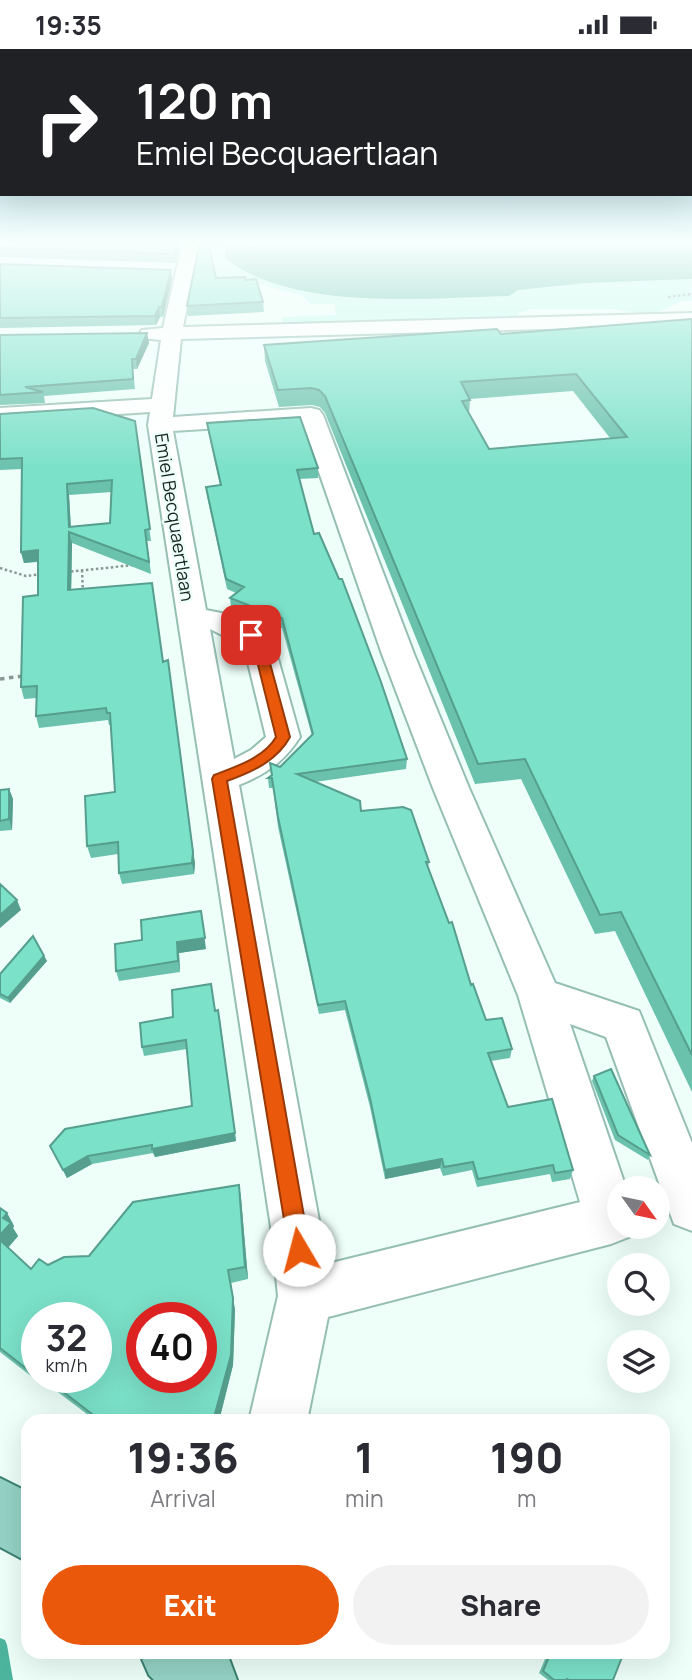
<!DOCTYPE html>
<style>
body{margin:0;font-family:Manrope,sans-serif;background:#f2f2f3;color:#2b2b33;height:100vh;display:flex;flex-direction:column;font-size:26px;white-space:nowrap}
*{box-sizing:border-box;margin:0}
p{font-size:23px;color:#7c7c81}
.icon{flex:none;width:38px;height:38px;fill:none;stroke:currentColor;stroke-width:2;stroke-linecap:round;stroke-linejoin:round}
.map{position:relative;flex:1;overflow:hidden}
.sheet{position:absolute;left:21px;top:1365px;width:649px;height:245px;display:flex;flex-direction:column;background:#fff;border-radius:21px;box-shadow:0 7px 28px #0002}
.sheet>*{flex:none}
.guide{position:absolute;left:0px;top:0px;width:693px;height:147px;box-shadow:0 7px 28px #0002;background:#202124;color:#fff;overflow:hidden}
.needle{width:46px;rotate:123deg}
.buttons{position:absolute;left:607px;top:1127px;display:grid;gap:14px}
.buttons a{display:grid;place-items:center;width:63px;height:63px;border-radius:50%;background:#fff;box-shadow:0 7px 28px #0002;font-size:35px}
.speed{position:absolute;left:21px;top:1253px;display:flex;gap:14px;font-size:35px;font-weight:700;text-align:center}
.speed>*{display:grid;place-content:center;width:91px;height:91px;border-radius:50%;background:#fff;box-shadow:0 7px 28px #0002;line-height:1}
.speed small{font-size:18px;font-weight:400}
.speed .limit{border:10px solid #d22;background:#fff;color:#111}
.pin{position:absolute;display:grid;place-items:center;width:60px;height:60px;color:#fff;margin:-30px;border-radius:14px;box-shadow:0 4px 10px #0006}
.me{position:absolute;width:77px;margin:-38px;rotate:352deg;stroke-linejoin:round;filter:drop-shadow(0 0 5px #0008)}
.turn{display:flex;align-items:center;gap:24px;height:147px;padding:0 21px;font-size:32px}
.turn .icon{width:91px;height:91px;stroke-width:2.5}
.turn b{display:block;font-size:49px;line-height:60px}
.eta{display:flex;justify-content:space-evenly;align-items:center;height:119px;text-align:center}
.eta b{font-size:42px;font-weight:800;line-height:49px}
.primary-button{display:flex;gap:14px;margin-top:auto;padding:14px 21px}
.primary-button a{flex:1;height:80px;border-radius:42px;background:#ea580c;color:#fff;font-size:28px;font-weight:800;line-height:80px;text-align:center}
.primary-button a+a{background:#f2f2f3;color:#2b2b33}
.status{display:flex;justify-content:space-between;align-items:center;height:49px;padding:0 35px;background:#fff;direction:ltr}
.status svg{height:19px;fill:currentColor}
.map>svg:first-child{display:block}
.green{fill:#bef9e9}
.water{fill:#4cb49d}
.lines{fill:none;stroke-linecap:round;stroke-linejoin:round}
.stream{fill:#4cb49d;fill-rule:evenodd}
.minor-casing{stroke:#96bfb4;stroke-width:4}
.major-casing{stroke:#3b8272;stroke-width:4}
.path-far1{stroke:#879893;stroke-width:2.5;stroke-dasharray:2.5 2.5;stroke-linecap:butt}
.path{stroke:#879893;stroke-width:3.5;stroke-dasharray:4.5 4.5;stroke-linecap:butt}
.minor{fill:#fff;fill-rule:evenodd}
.major{fill:#95d2c5;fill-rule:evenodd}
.wall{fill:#6ac2ad;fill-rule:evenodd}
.shaded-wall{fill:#569e8d}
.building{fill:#7be1c9;stroke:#569e8d;stroke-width:2;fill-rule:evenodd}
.route{fill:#ea580c;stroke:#983908;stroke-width:2}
.labels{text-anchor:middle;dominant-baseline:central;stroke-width:5;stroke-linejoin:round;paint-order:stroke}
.far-street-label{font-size:18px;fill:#162621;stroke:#eefffa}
</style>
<div class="status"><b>19:35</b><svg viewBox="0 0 49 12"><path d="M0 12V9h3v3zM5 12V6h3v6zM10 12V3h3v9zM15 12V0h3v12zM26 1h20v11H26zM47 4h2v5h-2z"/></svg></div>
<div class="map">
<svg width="692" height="1631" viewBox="0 0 692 1631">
<rect width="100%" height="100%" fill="#eefffa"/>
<!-- green -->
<path class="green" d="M215,192H242L226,196L275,234L310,242L355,249L509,247L518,241L586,234L692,230V252H682L651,266L612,260H532L519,264L514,271L438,269L412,273L291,279L289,274L282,273L283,268L336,266L335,255H311L300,246L232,228L198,227L206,195Z"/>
<!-- water -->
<path class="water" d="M242,192H692V230L586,234L518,241L509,247C426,249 293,263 225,209L226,196Z"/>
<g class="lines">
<!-- stream -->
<path class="stream" d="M0,1589L5,1591L7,1596L13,1631H0Z"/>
<defs>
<path id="minor" d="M183,192H200L183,278L692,264V276L181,290L173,368L311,359L319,361L323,366L414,605L469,739L555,934L639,962L692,1094V1182L674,1175L606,988L570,975L626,1139H620V1178H633L629,1188L611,1195L328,1268L307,1372H249L278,1247L271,1178L148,376L150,363L0,373V359L152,350L161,291L142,289L139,285L142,281L163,279ZM302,374L382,605L433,739L518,946L580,1153L327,1215L239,736C266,725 284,713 300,688L273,592L269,585L226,565L206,561L173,382ZM210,580L244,597L266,688L251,701L234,710Z"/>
<path id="major" d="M0,1429L28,1443V1513L0,1498Z
M139,1603H222L228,1607L237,1631H154L149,1626Z"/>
</defs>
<!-- minor casing -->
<use href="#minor" class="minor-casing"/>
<!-- major casing -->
<use href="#major" class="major-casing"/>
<!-- path-far1 -->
<path class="path-far1" d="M668,248L692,245
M0,519L26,527L43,525
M82,521L83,545
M66,523L134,516"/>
<!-- path -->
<path class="path" d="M0,630L23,627"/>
<!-- minor -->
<use href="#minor" class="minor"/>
<!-- major -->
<use href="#major" class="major"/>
</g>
<!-- wall -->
<path class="wall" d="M0,192H181L175,214L0,208Z
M0,215L172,230L163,268H160L156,276L0,279Z
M216,229L246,231L263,253L264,263L188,267L187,257Z
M692,270V1043L615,882L595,885L521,730L475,735L325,364L320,358L312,356L279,358L265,312L264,296L501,285ZM573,342L610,389L489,400L469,365L470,350Z
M147,284L149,294L137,320H133L135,340L44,347L45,354L0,356V286Z
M0,365L135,372L151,492H147L151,525L72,494L71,541L163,613L195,815L194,825L122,835L119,824L118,805L91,809L87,797L115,743L111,676H109L108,671L39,679L36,667L37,649L24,650L21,638L38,546V513L24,514L21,503L22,420L0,421ZM112,443L110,474L71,478L69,446Z
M207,374L318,419V429L299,430L314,485L407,710L406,720L315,733L361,762L429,813L428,818L471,936L486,971L512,1000L510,1009L491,1012L508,1058L573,1121L570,1130L552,1133L550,1125L477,1138L472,1121L443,1127L440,1119L385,1130L370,1058L345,961L319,965L278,778L273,739H269L268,729L271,726L270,714L280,718L312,687L282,579L231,558L230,549L236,544L227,540L207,447L206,438L220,436L208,382Z
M9,740L13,750L12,781L0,782V741Z
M115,895L206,900L179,904L180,923L119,932L116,922Z
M44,907L47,912L10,954L0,949V925Z
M215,962L220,970L236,1092L155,1108L153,1104L92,1115L67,1129L50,1097L192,1057L187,1000L144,1007L142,998Z
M594,1027L650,1106L648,1111L615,1091L592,1032Z
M239,1136L241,1149L248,1230L231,1234L235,1261L233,1316L219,1372H96L42,1331L40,1334L0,1303V1159L7,1164L14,1177L13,1179L18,1187L8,1199L31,1220L89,1207ZM37,1269L96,1328H37Z
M548,1603H624L613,1631H548L539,1624Z"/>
<!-- shaded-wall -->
<path class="shaded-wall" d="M177,192H181L175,214L174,205Z
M171,221L172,230L163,268L162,258Z
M159,258L160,268L156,276L155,267Z
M147,284L149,294L137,320L136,310Z
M67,435L69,446L71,483L69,478Z
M69,483L72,494L71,552L68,541Z
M38,501L41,512L24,514L21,503Z
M168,611L195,815L194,825L192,814Z
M9,740L13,750L12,781L9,770Z
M17,851L21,861L0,879V866Z
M201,862L206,900L179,904L180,923L178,912L177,893Z
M44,907L47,912L10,954L8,949Z
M218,961L236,1092L155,1108L152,1100L235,1084Z
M88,1107L92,1115L67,1129L63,1121Z
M442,1110L440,1119L385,1130V1121Z
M239,1136L241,1149L248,1230L245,1218Z
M7,1164L14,1177L13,1179L18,1187L6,1201L0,1192V1186L3,1169Z
M228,1221L235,1261L233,1316L219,1372H213Z
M34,1321L37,1324V1328H40L42,1331L40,1334L32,1324Z"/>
<!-- building -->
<path class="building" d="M0,192H177L174,205L0,199Z
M200,192H208L216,229L245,228L246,231L256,230L263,253L187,257Z
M0,215L171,221L162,258H159L155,267L0,269Z
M692,270V1006L621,863L600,866L525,710L478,715L325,347L319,341L311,339L278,341L264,296L497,280L501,285ZM576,325L627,388L489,400L462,352L470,351L461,333Z
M147,284L136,310H132L133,330L25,338L43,343L0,346V286Z
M93,359L135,372L150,480L145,481L149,513L69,483L68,541L152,534L163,613L168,611L193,803L192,814L119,824L118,793L87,797L85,747L115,743L110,664H107L106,659L36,667L37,637L21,638L23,548L38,546V501L21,503L22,409L0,410V365ZM112,431L110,474L69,478L67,435Z
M300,368L318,419L297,421L314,485L319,484L339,530H342L381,633L407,710L297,725L360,752L361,762L403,758L411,761L429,813H426L449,874L452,873L471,936L473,935L486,971L502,969L512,1000L488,1004L508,1058L552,1050L573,1121L555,1124L553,1116L478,1130L473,1113L444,1118L442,1110L385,1121L370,1049L345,952L318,956L278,768L272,729H268L272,726L270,714L280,718L313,685L282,569L230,549L244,538L226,530L206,438L221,436L207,374Z
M9,740V770L0,772V741Z
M0,835L17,851L0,866Z
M201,862L205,889L177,893L178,912L116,922L115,895L142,891L141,871Z
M33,887L44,907L8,949L0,945V925Z
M211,935L215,962L218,961L235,1084L152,1100V1096L88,1107L63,1121L50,1097L65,1080L192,1057L186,991L142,998L140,974L173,968L172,941Z
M611,1020L650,1106L618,1086L594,1027Z
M239,1136L245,1218L228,1221L233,1249L231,1306L213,1372H101L44,1328H96V1269H37V1323L34,1321L32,1324L0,1299V1191L31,1220L39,1210L48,1216L64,1208L89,1207L133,1153ZM142,1269H201V1328H142Z
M0,1159L7,1164L3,1169L11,1174L0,1186Z
M551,1603H624L613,1631H569L567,1630V1631H554L543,1622Z"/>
<!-- sky -->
<linearGradient id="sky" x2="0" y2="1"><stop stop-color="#69b4ca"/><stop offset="0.46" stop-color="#f7fffd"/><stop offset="1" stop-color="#f7fffd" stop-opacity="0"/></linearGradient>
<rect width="692" height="421" fill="url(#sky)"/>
<!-- route -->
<path class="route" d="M251,582L264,592L290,688C277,712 252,723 227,732L310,1201L307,1208L299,1212L292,1208L289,1201L212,730L214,726C235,718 264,709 276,688L254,600L252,593L245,586Z"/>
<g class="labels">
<!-- far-street labels -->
<g class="far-street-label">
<text transform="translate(175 468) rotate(81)">Emiel Becquaertlaan</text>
</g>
</g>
</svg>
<div class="buttons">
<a><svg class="needle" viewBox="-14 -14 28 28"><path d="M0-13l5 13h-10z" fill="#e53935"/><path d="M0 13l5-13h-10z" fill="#7c7c81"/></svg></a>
<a><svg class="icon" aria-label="search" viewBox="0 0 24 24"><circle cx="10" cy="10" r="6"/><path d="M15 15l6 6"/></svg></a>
<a><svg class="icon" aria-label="layers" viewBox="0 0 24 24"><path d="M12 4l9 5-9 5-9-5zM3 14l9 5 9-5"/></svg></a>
</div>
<div class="speed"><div>32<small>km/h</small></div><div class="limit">40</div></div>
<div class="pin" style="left:251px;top:586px;background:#d93025"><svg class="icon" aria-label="arrive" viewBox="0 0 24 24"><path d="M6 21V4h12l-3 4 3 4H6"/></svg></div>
<svg class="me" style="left:299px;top:1201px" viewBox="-20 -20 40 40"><circle r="19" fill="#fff"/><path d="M0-13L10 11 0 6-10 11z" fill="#ea580c"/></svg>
<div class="guide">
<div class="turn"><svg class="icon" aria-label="right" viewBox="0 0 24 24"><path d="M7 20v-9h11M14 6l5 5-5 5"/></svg><div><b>120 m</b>Emiel Becquaertlaan</div></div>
</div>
<section class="sheet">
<div class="eta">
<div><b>19:36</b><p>Arrival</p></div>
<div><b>1</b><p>min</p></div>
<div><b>190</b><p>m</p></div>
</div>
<div class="primary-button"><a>Exit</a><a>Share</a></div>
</section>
</div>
